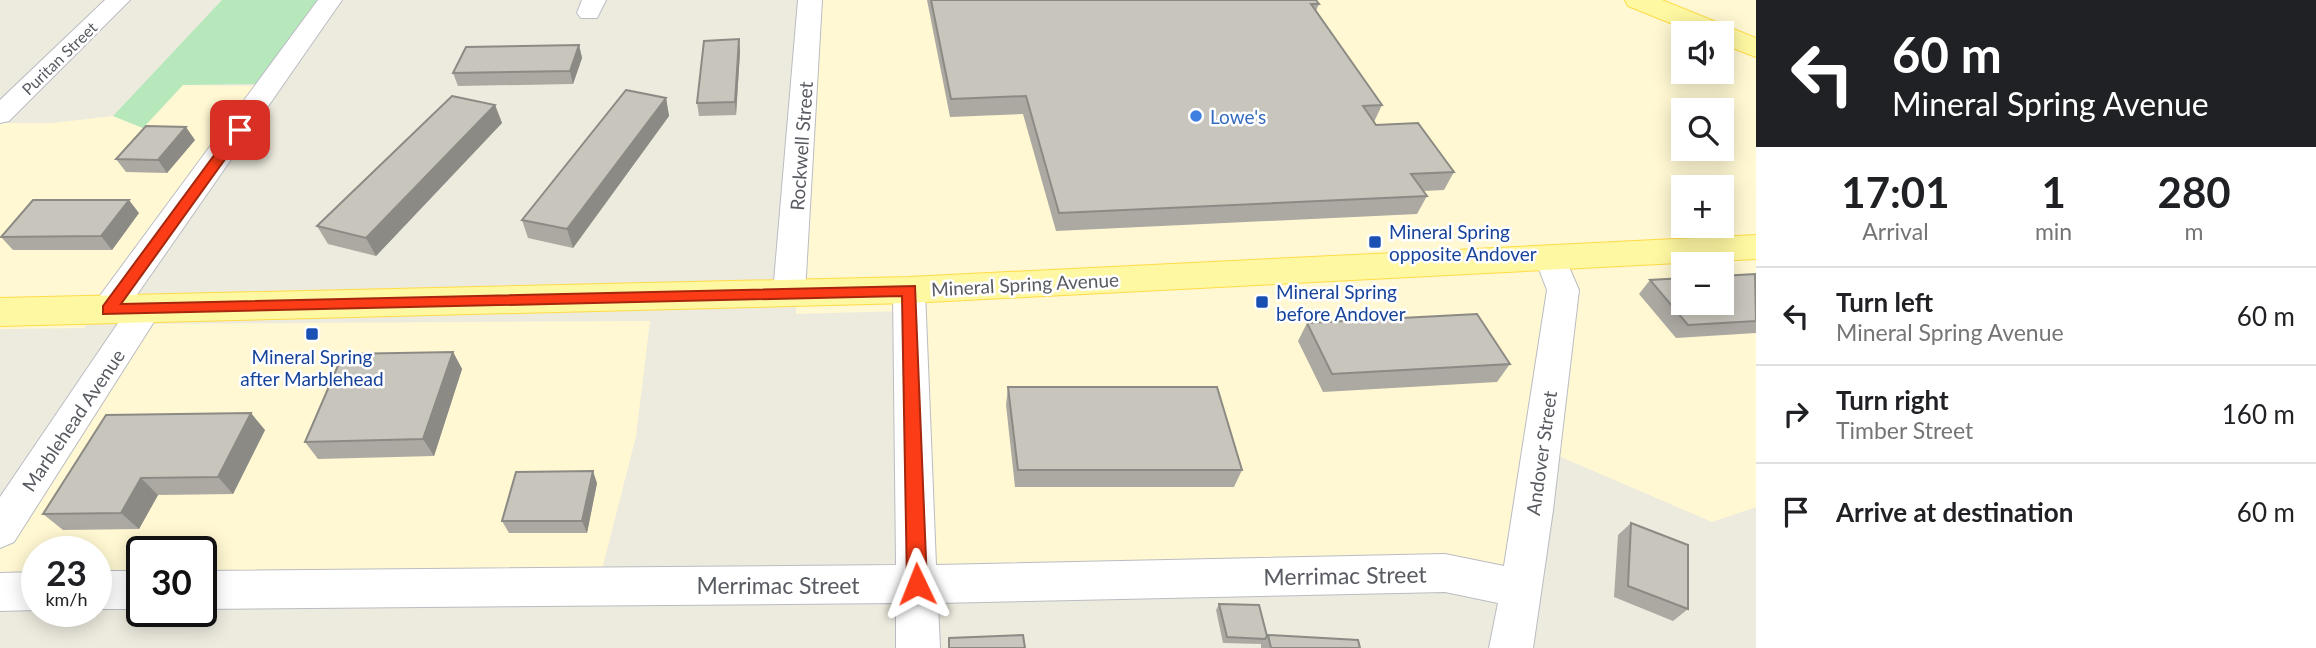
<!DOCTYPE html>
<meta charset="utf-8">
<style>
body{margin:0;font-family:Lato,sans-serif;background:#f6f6f6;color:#202124;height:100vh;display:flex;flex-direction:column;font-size:26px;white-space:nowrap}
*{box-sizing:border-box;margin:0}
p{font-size:23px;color:#757577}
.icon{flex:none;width:38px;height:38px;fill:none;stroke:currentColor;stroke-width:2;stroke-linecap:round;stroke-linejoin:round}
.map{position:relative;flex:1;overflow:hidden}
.sheet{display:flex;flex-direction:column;background:#fff;width:560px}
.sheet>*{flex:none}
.guide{background:#202124;color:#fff;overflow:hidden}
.fabs{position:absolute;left:1671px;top:21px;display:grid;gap:14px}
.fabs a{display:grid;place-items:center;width:63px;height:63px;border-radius:0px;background:#fff;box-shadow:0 4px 18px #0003;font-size:35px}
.speed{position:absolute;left:21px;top:536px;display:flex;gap:14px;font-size:35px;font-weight:700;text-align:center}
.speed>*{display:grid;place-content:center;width:91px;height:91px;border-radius:50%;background:#fff;box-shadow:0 4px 18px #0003;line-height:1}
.speed small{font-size:18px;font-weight:400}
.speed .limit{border:4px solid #111;border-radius:10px;background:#fff;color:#111}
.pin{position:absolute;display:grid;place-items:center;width:60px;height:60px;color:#fff;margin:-30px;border-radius:14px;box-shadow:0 4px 10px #0006}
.me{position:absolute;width:77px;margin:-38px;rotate:358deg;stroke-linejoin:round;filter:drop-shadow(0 0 5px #0008)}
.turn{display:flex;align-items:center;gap:24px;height:147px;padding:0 21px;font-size:32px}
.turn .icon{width:91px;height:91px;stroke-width:2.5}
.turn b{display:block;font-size:49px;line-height:60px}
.eta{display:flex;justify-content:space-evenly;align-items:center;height:119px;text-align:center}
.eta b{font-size:42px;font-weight:700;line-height:49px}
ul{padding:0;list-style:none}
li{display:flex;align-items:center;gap:21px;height:98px;padding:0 21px;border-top:2px solid #e0e0e0}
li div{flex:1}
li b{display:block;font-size:26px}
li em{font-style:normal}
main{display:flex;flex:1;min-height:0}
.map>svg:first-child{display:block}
.commercial{fill:#fff8d2;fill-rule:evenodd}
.green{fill:#b7e8bc}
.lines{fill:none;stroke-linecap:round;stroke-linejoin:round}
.street-casing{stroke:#babcc3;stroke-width:2}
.primary-casing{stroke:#ffdb46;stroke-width:2}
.street{fill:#fff;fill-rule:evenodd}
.primary{fill:#fff8a2;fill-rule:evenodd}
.wall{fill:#aca9a2}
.shaded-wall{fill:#8c8a84}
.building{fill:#c8c5bc;stroke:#8c8a84;stroke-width:2}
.route{fill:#fc3c16;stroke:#a4270e;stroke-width:2}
.shop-dot{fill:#3f7fe0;stroke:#fff;stroke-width:2.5}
.transit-dot{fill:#1a4fb4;stroke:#fff;stroke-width:2.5}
.labels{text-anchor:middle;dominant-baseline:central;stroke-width:5;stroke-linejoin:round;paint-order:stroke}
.far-street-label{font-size:16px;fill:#585b62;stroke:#fff}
.shop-label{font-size:19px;fill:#366cbe;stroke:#fff;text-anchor:start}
.street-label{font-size:19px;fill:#585b62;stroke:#fff}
.transit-label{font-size:19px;fill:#164399;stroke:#fff;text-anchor:start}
.near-street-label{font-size:23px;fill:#585b62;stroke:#fff}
</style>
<main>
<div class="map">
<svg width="1756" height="648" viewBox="0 0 1756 648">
<rect width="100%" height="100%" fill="#edebde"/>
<!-- commercial -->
<path class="commercial" d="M801,0H1756V507L1712,522L1547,451L1513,588L913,604L904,311L796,314L803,138ZM1684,33H1722V72H1684ZM1684,110H1722V149H1684ZM1684,187H1722V226H1684ZM1684,264H1722V303H1684Z
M183,85L260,86L84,328L0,329V123H53L113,116L143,128Z
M650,321L636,436L595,597L201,598V551H142V598H96V551H37V598H0V528L139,324Z"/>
<!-- green -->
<path class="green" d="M222,0H327L266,84L183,85L143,128L113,116Z"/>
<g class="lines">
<defs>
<path id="street" d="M105,0H130L9,121L0,123V100Z
M318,0H342L120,319L108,322L96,319L92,310L96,301Z
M582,0H606L597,18H581L577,13Z
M798,0H822L805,293L800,301L789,305L778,301L773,293Z
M1551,248L1562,251L1579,290L1553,510L1533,648H1489L1498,603L1445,592L938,603L940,648H896V603L201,609V571L896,565L893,290L898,282L909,278L920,282L925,290L936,565L1445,554L1504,566L1547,290L1535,259L1540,251Z
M145,297L157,301L161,309L157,317L14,542L0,548V497L133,301Z
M96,571H142V609H96Z
M37,572V610L0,611V573Z"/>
<path id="primary" d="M1625,0H1662L1756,38V57L1722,44V33H1695L1628,6Z
M1756,235V259L909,303L0,326V298L909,277Z"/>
</defs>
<!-- street casing -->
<use href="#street" class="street-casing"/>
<!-- primary casing -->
<use href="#primary" class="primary-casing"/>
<!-- street -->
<use href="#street" class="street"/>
<!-- primary -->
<use href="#primary" class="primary"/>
</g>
<!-- wall -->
<path class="wall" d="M927,0H1316L1319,4L1316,11L1382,105L1374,122L1376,125L1454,172L1444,190L1423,191L1427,196L1417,214L1056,231L1023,114L950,117Z
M739,39L740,52L736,115L699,116L697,103Z
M579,45L582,58L573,84L458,86L453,73Z
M666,98L669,116L573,248L528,238L522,220Z
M495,105L502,123L376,256L328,244L317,226Z
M195,140L167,173L126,172L116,159Z
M139,213L112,250H13L1,237Z
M1756,275V333L1676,338L1639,294L1650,280Z
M1307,323L1510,364L1497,382L1323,392L1298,341Z
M453,352L462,369L434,456L318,459L305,442Z
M1008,387L1242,470L1234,487H1015L1006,405Z
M265,430L233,494L158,495L139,529L63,530L43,514Z
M597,483L587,533H509L502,521Z
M1631,523L1688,609L1673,621L1614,597L1618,535Z
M1219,604L1267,636L1268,635L1360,648H1261V644L1223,643L1216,610Z"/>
<!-- shaded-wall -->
<path class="shaded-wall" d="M739,39L740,52L736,115L735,102Z
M579,45L582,58L573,84L570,71Z
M666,98L669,116L573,248L567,229Z
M495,105L502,123L376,256L366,238Z
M186,127L195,140L167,173L158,160Z
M129,200L139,213L112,250L101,236Z
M453,352L462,369L434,456L423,439Z
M251,413L265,430L233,494L218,477Z
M593,471L597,483L587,533L582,521Z
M141,478L158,495L139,529L121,513Z"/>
<!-- building -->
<path class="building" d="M931,0H1316L1319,4H1311L1382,105L1363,106L1376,125L1418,123L1454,172L1411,174L1427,196L1059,213L1026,96L951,99Z
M739,39L735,102L697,103L704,41Z
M579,45L570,71L453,73L466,47Z
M626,90L666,98L567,229L522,220Z
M452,96L495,105L366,238L317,226Z
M146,126L186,127L158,160L116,159Z
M33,200H129L101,236L1,237Z
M1755,274L1756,321L1688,325L1650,280L1684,278V303H1722V276Z
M1477,314L1510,364L1332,374L1307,323Z
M453,352L423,439L305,442L343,354Z
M1008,387H1217L1242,470H1018Z
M251,413L218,477L141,478L121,513L43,514L106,415Z
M593,471L582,521H502L516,472Z
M1631,523L1688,545V609L1628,586Z
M1219,604L1259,605L1267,636L1265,639L1227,637Z
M1023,635L1025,648H949V638Z
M1268,635L1358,640L1360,648H1271Z"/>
<!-- route -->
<path class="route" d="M240,126L246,130L121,304L915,286L927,584L924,591L917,593L910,591L907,584L902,296L103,314V306L235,127Z"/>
<!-- markers -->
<circle class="shop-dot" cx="1196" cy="116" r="7"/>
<g class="transit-dot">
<rect x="1368" y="235" width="14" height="14" rx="3.5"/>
<rect x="1255" y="295" width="14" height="14" rx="3.5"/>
<rect x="305" y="327" width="14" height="14" rx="3.5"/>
</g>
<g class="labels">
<!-- far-street labels -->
<g class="far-street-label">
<text transform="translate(59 58) rotate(-44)">Puritan Street</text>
</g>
<!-- shop labels -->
<g class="shop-label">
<text x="1210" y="116">Lowe's</text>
</g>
<!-- street labels -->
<g class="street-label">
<text transform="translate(801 146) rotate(-86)">Rockwell Street</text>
<text transform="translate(1025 284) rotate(-3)">Mineral Spring Avenue</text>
<text transform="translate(73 420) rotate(-56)">Marblehead Avenue</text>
<text transform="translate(1541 453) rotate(-82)">Andover Street</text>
</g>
<!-- transit labels -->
<g class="transit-label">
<text x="1389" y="231">Mineral Spring<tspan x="1389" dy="22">opposite Andover</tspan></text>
<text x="1276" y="291">Mineral Spring<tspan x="1276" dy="22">before Andover</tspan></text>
<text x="312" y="356" text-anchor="middle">Mineral Spring<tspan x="312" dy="22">after Marblehead</tspan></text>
</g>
<!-- near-street labels -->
<g class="near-street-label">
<text transform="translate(1345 575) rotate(-1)">Merrimac Street</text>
<text x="778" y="585">Merrimac Street</text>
</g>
</g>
</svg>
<div class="fabs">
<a><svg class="icon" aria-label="sound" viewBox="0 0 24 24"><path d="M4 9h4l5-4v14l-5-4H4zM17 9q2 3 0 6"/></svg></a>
<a><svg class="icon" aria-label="search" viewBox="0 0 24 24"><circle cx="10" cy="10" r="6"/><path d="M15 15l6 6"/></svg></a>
<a>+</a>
<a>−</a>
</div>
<div class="speed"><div>23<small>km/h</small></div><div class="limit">30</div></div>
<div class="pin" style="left:240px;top:130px;background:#d93025"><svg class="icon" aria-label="arrive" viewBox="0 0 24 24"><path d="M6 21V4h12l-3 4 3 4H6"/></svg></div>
<svg class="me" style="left:917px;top:584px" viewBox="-20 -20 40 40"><path d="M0-17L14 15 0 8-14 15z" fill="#fc3c16" stroke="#fff" stroke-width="4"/></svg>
</div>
<section class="sheet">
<div class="guide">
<div class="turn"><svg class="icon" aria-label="left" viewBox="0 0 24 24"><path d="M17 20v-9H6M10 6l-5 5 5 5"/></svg><div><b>60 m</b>Mineral Spring Avenue</div></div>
</div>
<div class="eta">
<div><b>17:01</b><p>Arrival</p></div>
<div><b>1</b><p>min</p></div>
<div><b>280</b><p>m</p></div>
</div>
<ul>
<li><svg class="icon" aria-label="left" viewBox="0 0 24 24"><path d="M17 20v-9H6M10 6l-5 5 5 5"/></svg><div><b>Turn left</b><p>Mineral Spring Avenue</p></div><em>60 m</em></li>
<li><svg class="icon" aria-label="right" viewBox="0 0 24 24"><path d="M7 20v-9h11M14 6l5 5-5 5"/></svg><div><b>Turn right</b><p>Timber Street</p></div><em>160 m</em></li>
<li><svg class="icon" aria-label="arrive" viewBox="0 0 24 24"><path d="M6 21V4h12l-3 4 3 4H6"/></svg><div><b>Arrive at destination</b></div><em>60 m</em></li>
</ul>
</section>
</main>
